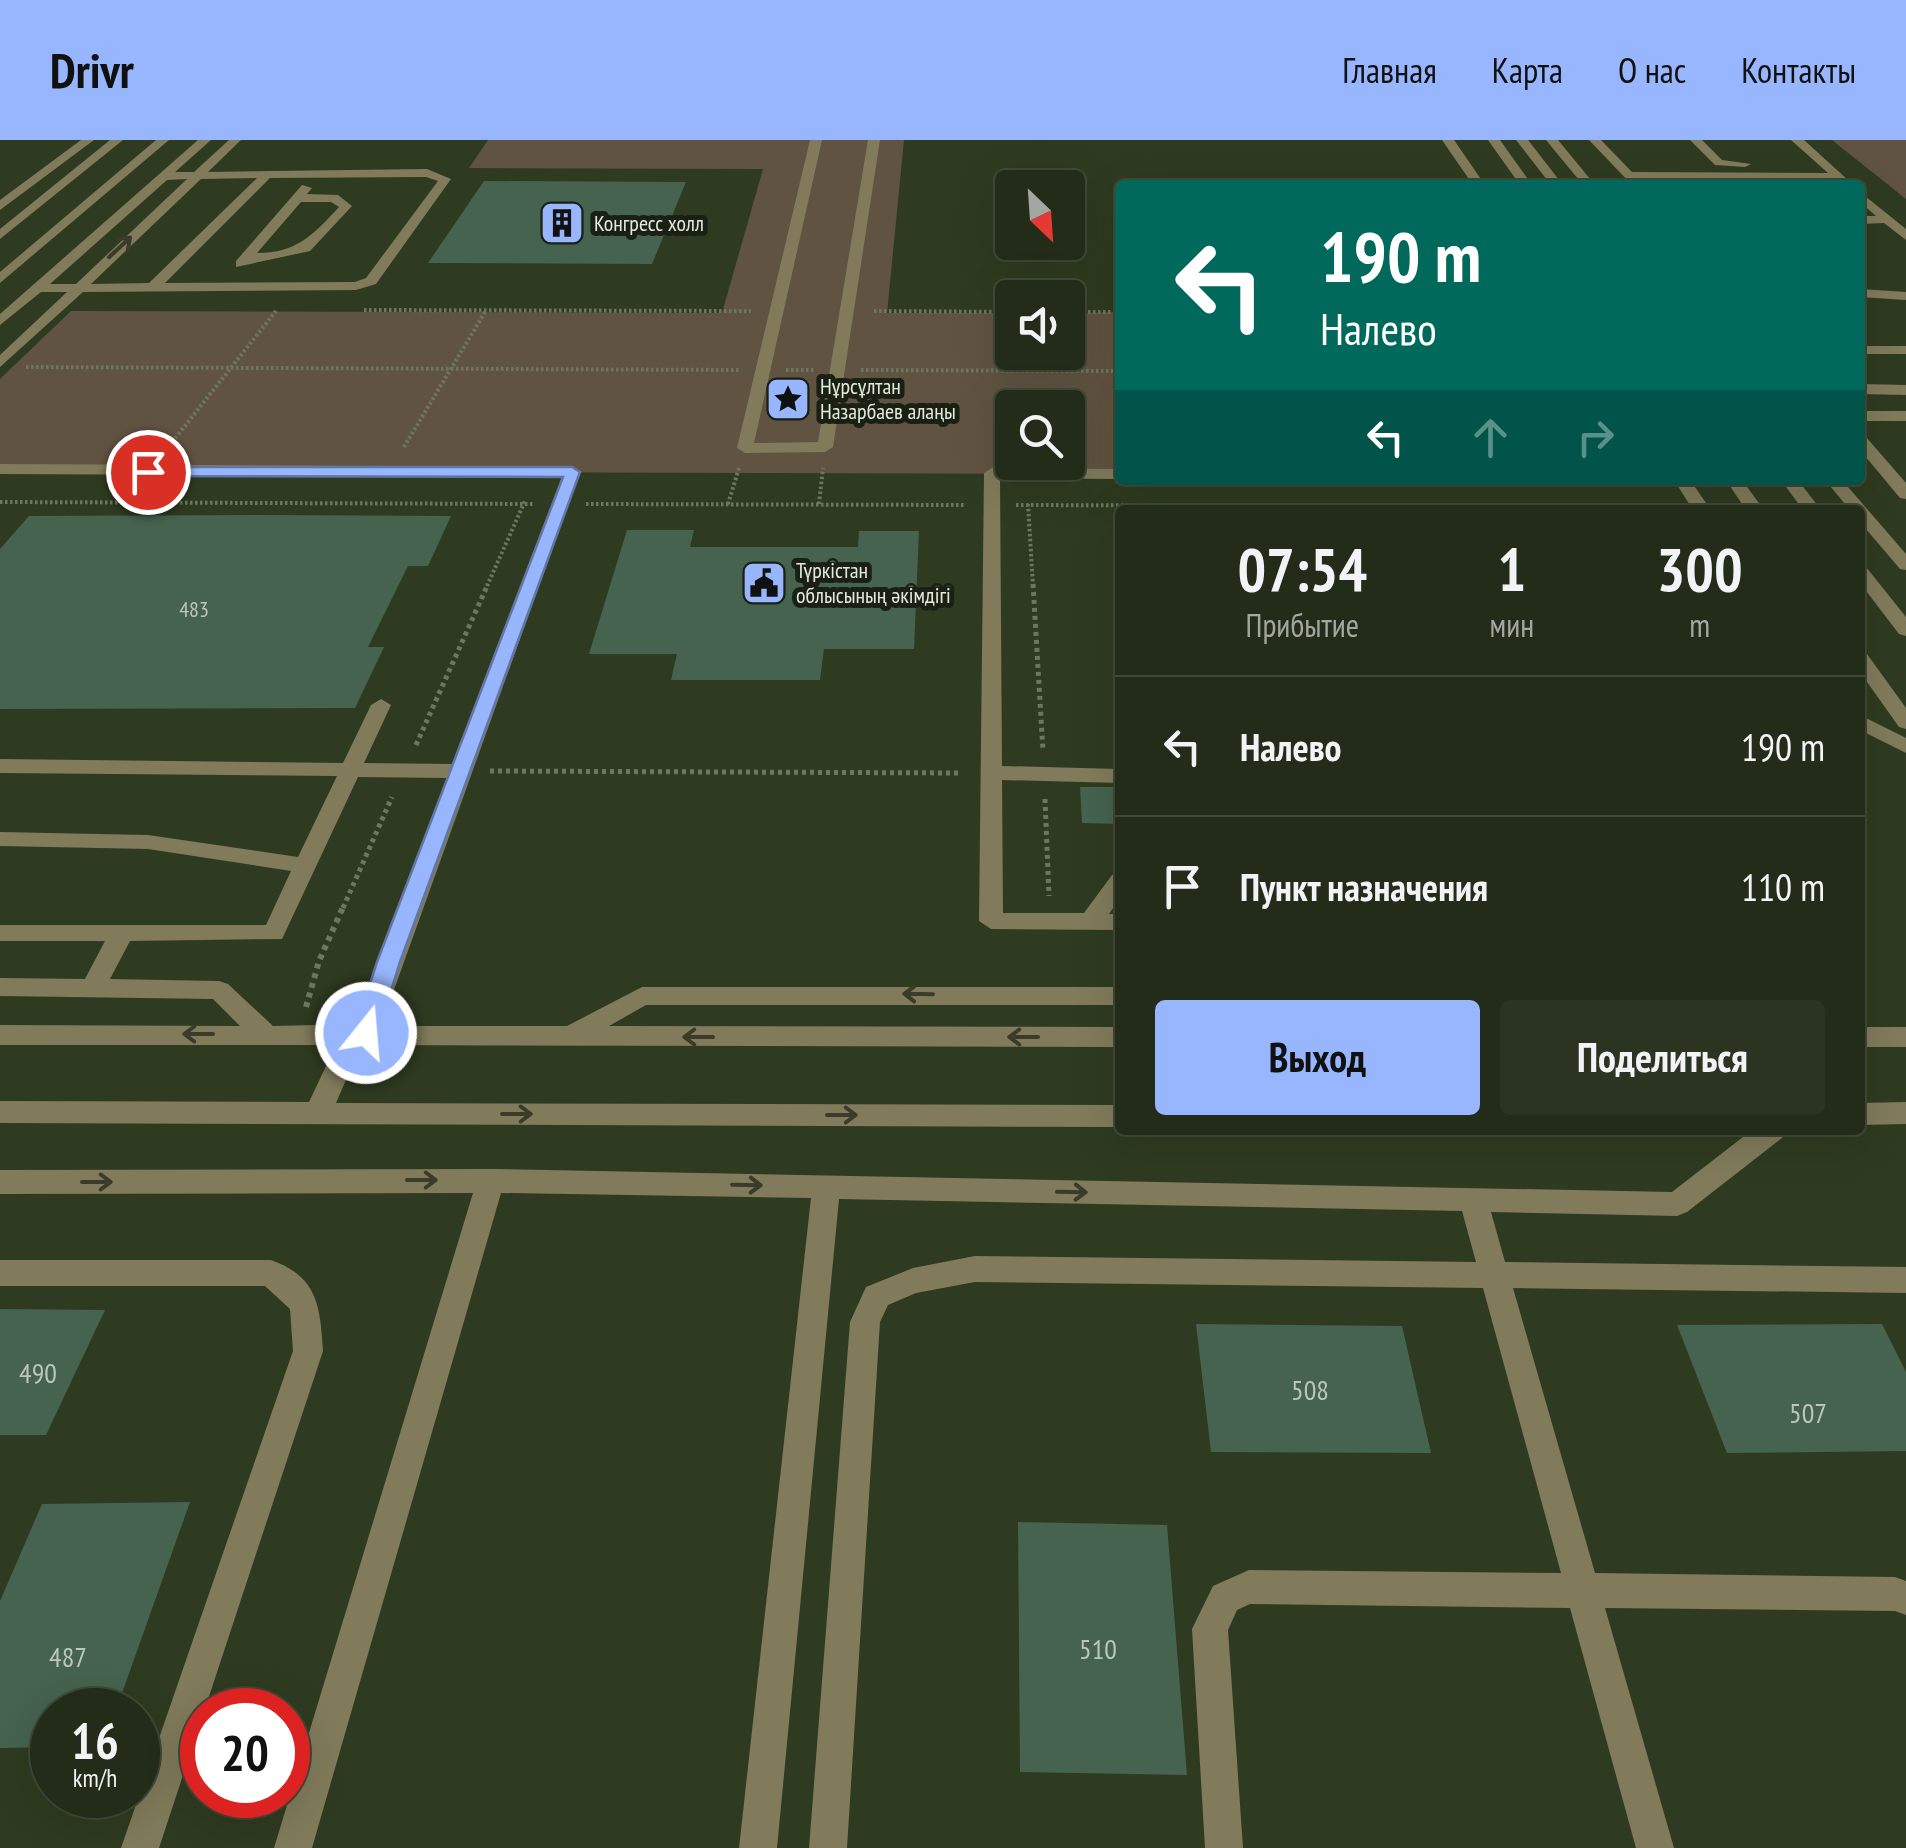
<!DOCTYPE html>
<html lang="ru">
<meta charset="utf-8">
<style>
body{margin:0;font-family:"PT Sans Narrow",sans-serif;background:#2b3421;color:#f1f3f6;height:100vh;display:flex;flex-direction:column;font-size:38px;white-space:nowrap}
*{box-sizing:border-box;margin:0}
p{font-size:32px;color:#a3a7a2}
.icon{flex:none;width:55px;height:55px;fill:none;stroke:currentColor;stroke-width:2;stroke-linecap:round;stroke-linejoin:round}
.map{position:relative;flex:1;overflow:hidden}
.panel{position:absolute;left:1115px;top:365px;width:750px;height:630px;display:flex;flex-direction:column;background:#232c18;border-radius:10px;box-shadow:0 10px 40px #0002,0 0 0 2px #404837}
.panel>*{flex:none}
.banner{position:absolute;left:1115px;top:40px;width:750px;height:305px;border-radius:10px;box-shadow:0 10px 40px #0002,0 0 0 2px #404837;background:#00695c;color:#fff;overflow:hidden}
.needle{width:65px;rotate:155deg}
.buttons{position:absolute;left:995px;top:30px;display:grid;gap:20px}
.buttons a{display:grid;place-items:center;width:90px;height:90px;border-radius:10px;background:#232c18;box-shadow:0 10px 40px #0002,0 0 0 2px #404837;font-size:50px}
.speed{position:absolute;left:30px;top:1548px;display:flex;gap:20px;font-size:50px;font-weight:700;text-align:center}
.speed>*{display:grid;place-content:center;width:130px;height:130px;border-radius:50%;background:#232c18;box-shadow:0 10px 40px #0002,0 0 0 2px #404837;line-height:1}
.speed small{font-size:25px;font-weight:400}
.speed .limit{border:15px solid #d22;background:#fff;color:#111}
.pin{position:absolute;display:grid;place-items:center;width:85px;height:85px;color:#fff;margin:-42px;border:5px solid #fff;border-radius:50%;box-shadow:0 2px 10px #0007}
.me{position:absolute;width:110px;margin:-55px;rotate:17deg;stroke-linejoin:round;filter:drop-shadow(0 0 8px #0008)}
.turn{display:flex;align-items:center;gap:35px;height:210px;padding:0 40px;font-size:45px}
.turn .icon{width:130px;height:130px;stroke-width:2.5}
.turn b{display:block;font-size:70px;line-height:85px}
.lanes{display:flex;align-items:center;height:95px;padding:0 40px;background:#0003;justify-content:center;gap:50px;direction:ltr}
.lanes .off{opacity:.35}
.eta{display:flex;justify-content:space-evenly;align-items:center;height:170px;text-align:center}
.eta b{font-size:60px;font-weight:700;line-height:70px}
.button{display:flex;gap:20px;margin-top:auto;padding:20px 40px}
.button a{flex:1;height:115px;border-radius:10px;background:#97b6fd;color:#111;font-size:40px;font-weight:700;line-height:115px;text-align:center}
.button a+a{background:#2b3421;color:#f1f3f6}
ul{padding:0;list-style:none}
li{display:flex;align-items:center;gap:30px;height:140px;padding:0 40px;border-top:2px solid #404837}
li div{flex:1}
li b{display:block;font-size:38px}
li em{font-style:normal}
header{display:flex;align-items:center;gap:60px;box-sizing:border-box;height:140px;padding:0 50px;background:#97b6fd;color:#111}
header strong{font-size:48px}
nav{display:flex;gap:55px;margin-inline-start:auto;font-size:35px}
.map>svg:first-child{display:block}
.green{fill:#615341;fill-rule:evenodd}
.building{fill:#45634f}
.lines{fill:none;stroke-linecap:round;stroke-linejoin:round}
.path-far2{stroke:#6c775f;stroke-width:4;stroke-dasharray:2.5 2.5;stroke-linecap:butt}
.path-far1{stroke:#6c775f;stroke-width:5;stroke-dasharray:4 4;stroke-linecap:butt}
.path{stroke:#6c775f;stroke-width:6;stroke-dasharray:5 5;stroke-linecap:butt}
.minor{fill:#817b5b;fill-rule:evenodd}
.oneway{stroke:#3a3b29}
.route{fill:#97b6fd;stroke:#6276a4;stroke-width:2.5}
.labels{text-anchor:middle;dominant-baseline:central;stroke-width:10;stroke-linejoin:round;paint-order:stroke}
.far-poi-label{font-size:22px;fill:#e2eada;stroke:#1b2014;text-anchor:start}
.number-label{font-size:22px;fill:#bbc8b7}
.near-number-label{font-size:28px;fill:#bbc8b7}
</style>
<header>
<strong>Drivr</strong>
<nav><a>Главная</a><a>Карта</a><a>О нас</a><a>Контакты</a></nav>
</header>
<div class="map">
<svg width="1906" height="1708" viewBox="0 0 1906 1708">
<rect width="100%" height="100%" fill="#2f3b20"/>
<!-- green -->
<path class="green" d="M488,0H904L887,173H1012V212H1068V173L1120,172V334L0,331V239L71,171L722,173L763,29L469,28ZM1012,268H1068V322H1012Z
M1832,0H1906V59Z"/>
<!-- building -->
<path class="building" d="M484,41L686,42L652,124L428,123Z
M29,376L267,375L451,376L428,426H408L368,507H384L355,568L0,569V409Z
M627,390H694L690,407H858L859,391H919L914,509H824L820,540H671L677,514H589Z
M1080,647H1120V684L1082,683Z
M0,1169L105,1170L46,1295H0Z
M1196,1184L1402,1186L1431,1313L1211,1312Z
M1882,1184L1906,1232V1311L1727,1313L1677,1185Z
M190,1362L116,1570H52V1607L0,1608V1461L42,1364Z
M1018,1382L1167,1385L1187,1635L1020,1632Z"/>
<g class="lines">
<!-- path-far2 -->
<path class="path-far2" d="M364,170L751,171
M874,171L1012,172
M1068,172H1120
M26,227L739,230
M786,230H814
M861,230L1120,231
M169,306L276,171
M404,307L485,172
M0,362L534,364
M586,364L964,365
M728,364L739,328
M819,364L823,328
M1028,364L1033,446
M1016,365L1669,367
M487,446L525,361"/>
<!-- path-far1 -->
<path class="path-far1" d="M1033,444L1043,611
M416,605L488,444
M490,631L962,633
M1045,659L1049,756
M343,768L392,657"/>
<!-- path -->
<path class="path" d="M306,867L319,821L344,765"/>
<!-- minor -->
<path class="minor" d="M81,0H94L0,70V60Z
M110,0H123L0,99V89Z
M156,0H169L0,143V132Z
M198,0H211L175,32H194L229,0H241L208,32L427,29L451,39L376,144L356,150L83,152L0,227V215L67,152H41L0,185V174ZM426,37L438,41L366,138L355,142L165,143L270,38ZM257,38L149,143L91,144L201,39ZM187,39L76,144H50L167,40Z
M810,0H822L754,303L818,302L868,0H880L833,307L825,312L745,313L737,308Z
M1442,0H1454L1485,45H1473Z
M1488,0H1500L1532,45H1520Z
M1516,0H1528L1563,45H1551Z
M1546,0H1558L1595,45H1583Z
M1589,0H1601L1632,32L1828,33L1791,0H1804L1848,40L1842,44L1639,39L1644,45H1632Z
M1690,0H1702L1722,20L1751,24L1745,27L1715,25Z
M302,45L312,48L307,54L338,55L352,66L310,111L236,127V121ZM301,62H331L339,67C313,95 297,113 257,113Z
M1860,52L1906,89V100L1884,83L1860,84V76H1876L1860,62Z
M1860,149L1906,152V160L1860,157Z
M1860,206H1906V214H1860Z
M1860,244L1906,245V255L1860,254Z
M1860,271H1906V281H1860Z
M1860,295L1866,297L1906,343V359L1900,358L1860,310Z
M0,324L572,327L580,332L381,886H567L642,847H1120V865H646L609,886L1120,887V907L361,905L336,963L1120,965V987L0,983V961L309,962L336,905H0V885L240,886L213,859L0,856V838L85,839L105,801H0V785H266L291,731L148,709L0,706V692L148,695L298,717L337,636L0,633V619L343,623L371,565L381,559L391,565L364,623L452,624L562,337L0,334ZM358,637L447,638L356,884L273,886L228,844L219,841L110,839L130,801L282,799Z
M992,328L1120,329V339L1000,338L1002,626L1120,629V643L1002,640L1003,773H1084L1112,735L1120,733V758L1109,774H1120V790L991,789L979,781L984,333Z
M1674,340H1690L1711,370H1693Z
M1726,340H1742L1764,370H1746Z
M1781,340H1798L1821,370H1803Z
M1825,340H1842L1906,414V430L1900,429L1860,382V370H1850Z
M1860,426L1866,427L1906,477V496L1899,494L1860,443Z
M1860,512L1867,514L1906,568V589L1899,587L1860,532Z
M1860,575L1906,598V613L1860,590Z
M1860,887H1906V907H1860Z
M1906,962V984L1860,985V963Z
M1752,990H1786L1782,998L1687,1072L1677,1076L1491,1072L1505,1122L1906,1127V1153L1513,1148L1595,1433L1895,1437L1906,1441V1475L1895,1471L1605,1468L1674,1708H1636L1570,1468L1250,1464L1237,1470L1228,1490L1243,1708H1205L1192,1489L1213,1446L1249,1430L1561,1433L1483,1148L975,1142L916,1153L888,1165L880,1182L847,1708H809L850,1182L866,1147L913,1128L975,1116L1476,1122L1462,1071L839,1059L777,1708H739L811,1058L501,1053L312,1708H274L473,1053L0,1054V1030L491,1029L1672,1052Z
M0,1120H271C319,1137 320,1168 323,1211L159,1708H121L293,1211L290,1169L265,1146H0Z"/>
</g>
<!-- one-way arrows -->
<defs><path id="oneway-shaft" d="M-6 0H5M1.5-3L5.5 0L1.5 3" fill="none" stroke-width="1.6" stroke-linecap="round" stroke-linejoin="round" transform="scale(2.5)"/></defs>
<g class="oneway">
<use href="#oneway-shaft" transform="translate(120 107) rotate(-43)"/>
<use href="#oneway-shaft" transform="translate(918 854) rotate(-179)"/>
<use href="#oneway-shaft" transform="translate(198 894) rotate(180)"/>
<use href="#oneway-shaft" transform="translate(698 897) rotate(180)"/>
<use href="#oneway-shaft" transform="translate(1023 897) rotate(180)"/>
<use href="#oneway-shaft" transform="translate(517 974)"/>
<use href="#oneway-shaft" transform="translate(842 975)"/>
<use href="#oneway-shaft" transform="translate(422 1040)"/>
<use href="#oneway-shaft" transform="translate(97 1042)"/>
<use href="#oneway-shaft" transform="translate(747 1045) rotate(1)"/>
<use href="#oneway-shaft" transform="translate(1072 1052) rotate(1)"/>
</g>
<!-- route -->
<path class="route" d="M572,327L580,332L400,822L378,893L374,899H358L354,893L377,822L563,337L148,336L141,332L148,327Z"/>
<!-- icons -->
<defs>
<symbol id="building-square" viewBox="-11 -11 22 22"><rect x="-9" y="-9" width="18" height="18" rx="4" fill="#97b6fd" stroke="#1b2014"/><path d="M-4-6H4V6H1V3H-1V6H-4ZM-2.5-4.3h1.7v1.8h-1.7ZM.8-4.3h1.7v1.8H.8ZM-2.5-1h1.7V.8h-1.7ZM.8-1h1.7V.8H.8Z" fill="#111"/></symbol>
<symbol id="sight-square" viewBox="-11 -11 22 22"><rect x="-9" y="-9" width="18" height="18" rx="4" fill="#97b6fd" stroke="#1b2014"/><path d="M0-6L1.8-2.2L6-1.7L2.9 1.2L3.7 5.4L0 3.3L-3.7 5.4L-2.9 1.2L-6-1.7L-1.8-2.2Z" fill="#111"/></symbol>
<symbol id="civic-square" viewBox="-11 -11 22 22"><rect x="-9" y="-9" width="18" height="18" rx="4" fill="#97b6fd" stroke="#1b2014"/><path d="M-.6-6.5H3V-4.5H.6V-3L4-1V1h2V6H-6V1h2V-1L-.6-3ZM-1.2 2.5V6h2.4V2.5Z" fill="#111"/></symbol>
</defs>
<g fill-rule="evenodd">
<use href="#building-square" x="537" y="58" width="50" height="50"/>
<use href="#sight-square" x="763" y="234" width="50" height="50"/>
<use href="#civic-square" x="739" y="418" width="50" height="50"/>
</g>
<g class="labels">
<!-- far-poi labels -->
<g class="far-poi-label">
<text x="594" y="83">Конгресс холл</text>
<text x="820" y="246">Нұрсұлтан<tspan x="820" dy="25">Назарбаев алаңы</tspan></text>
<text x="796" y="430">Түркістан<tspan x="796" dy="25">облысының әкімдігі</tspan></text>
</g>
<!-- number labels -->
<g class="number-label">
<text x="194" y="469">483</text>
</g>
<!-- near-number labels -->
<g class="near-number-label">
<text x="38" y="1232">490</text>
<text x="1310" y="1249">508</text>
<text x="1808" y="1272">507</text>
<text x="1098" y="1508">510</text>
<text x="68" y="1516">487</text>
</g>
</g>
</svg>
<div class="buttons">
<a><svg class="needle" viewBox="-14 -14 28 28"><path d="M0-13l5 13h-10z" fill="#e53935"/><path d="M0 13l5-13h-10z" fill="#a3a7a2"/></svg></a>
<a><svg class="icon" aria-label="sound" viewBox="0 0 24 24"><path d="M4 9h4l5-4v14l-5-4H4zM17 9q2 3 0 6"/></svg></a>
<a><svg class="icon" aria-label="search" viewBox="0 0 24 24"><circle cx="10" cy="10" r="6"/><path d="M15 15l6 6"/></svg></a>
</div>
<div class="speed"><div>16<small>km/h</small></div><div class="limit">20</div></div>
<div class="pin" style="left:148px;top:332px;background:#d93025"><svg class="icon" aria-label="arrive" viewBox="0 0 24 24"><path d="M6 21V4h12l-3 4 3 4H6"/></svg></div>
<svg class="me" style="left:366px;top:893px" viewBox="-20 -20 40 40"><circle r="17" fill="#97b6fd" stroke="#fff" stroke-width="3"/><path d="M0-11L8 9 0 5-8 9z" fill="#fff"/></svg>
<div class="banner">
<div class="turn"><svg class="icon" aria-label="left" viewBox="0 0 24 24"><path d="M17 20v-9H6M10 6l-5 5 5 5"/></svg><div><b>190 m</b>Налево</div></div>
<div class="lanes"><svg class="icon" aria-label="left" viewBox="0 0 24 24"><path d="M17 20v-9H6M10 6l-5 5 5 5"/></svg><svg class="icon off" aria-label="ahead" viewBox="0 0 24 24"><path d="M12 20V5M6 11l6-6 6 6"/></svg><svg class="icon off" aria-label="right" viewBox="0 0 24 24"><path d="M7 20v-9h11M14 6l5 5-5 5"/></svg></div>
</div>
<section class="panel">
<div class="eta">
<div><b>07:54</b><p>Прибытие</p></div>
<div><b>1</b><p>мин</p></div>
<div><b>300</b><p>m</p></div>
</div>
<ul>
<li><svg class="icon" aria-label="left" viewBox="0 0 24 24"><path d="M17 20v-9H6M10 6l-5 5 5 5"/></svg><div><b>Налево</b></div><em>190 m</em></li>
<li><svg class="icon" aria-label="arrive" viewBox="0 0 24 24"><path d="M6 21V4h12l-3 4 3 4H6"/></svg><div><b>Пункт назначения</b></div><em>110 m</em></li>
</ul>
<div class="button"><a>Выход</a><a>Поделиться</a></div>
</section>
</div>
